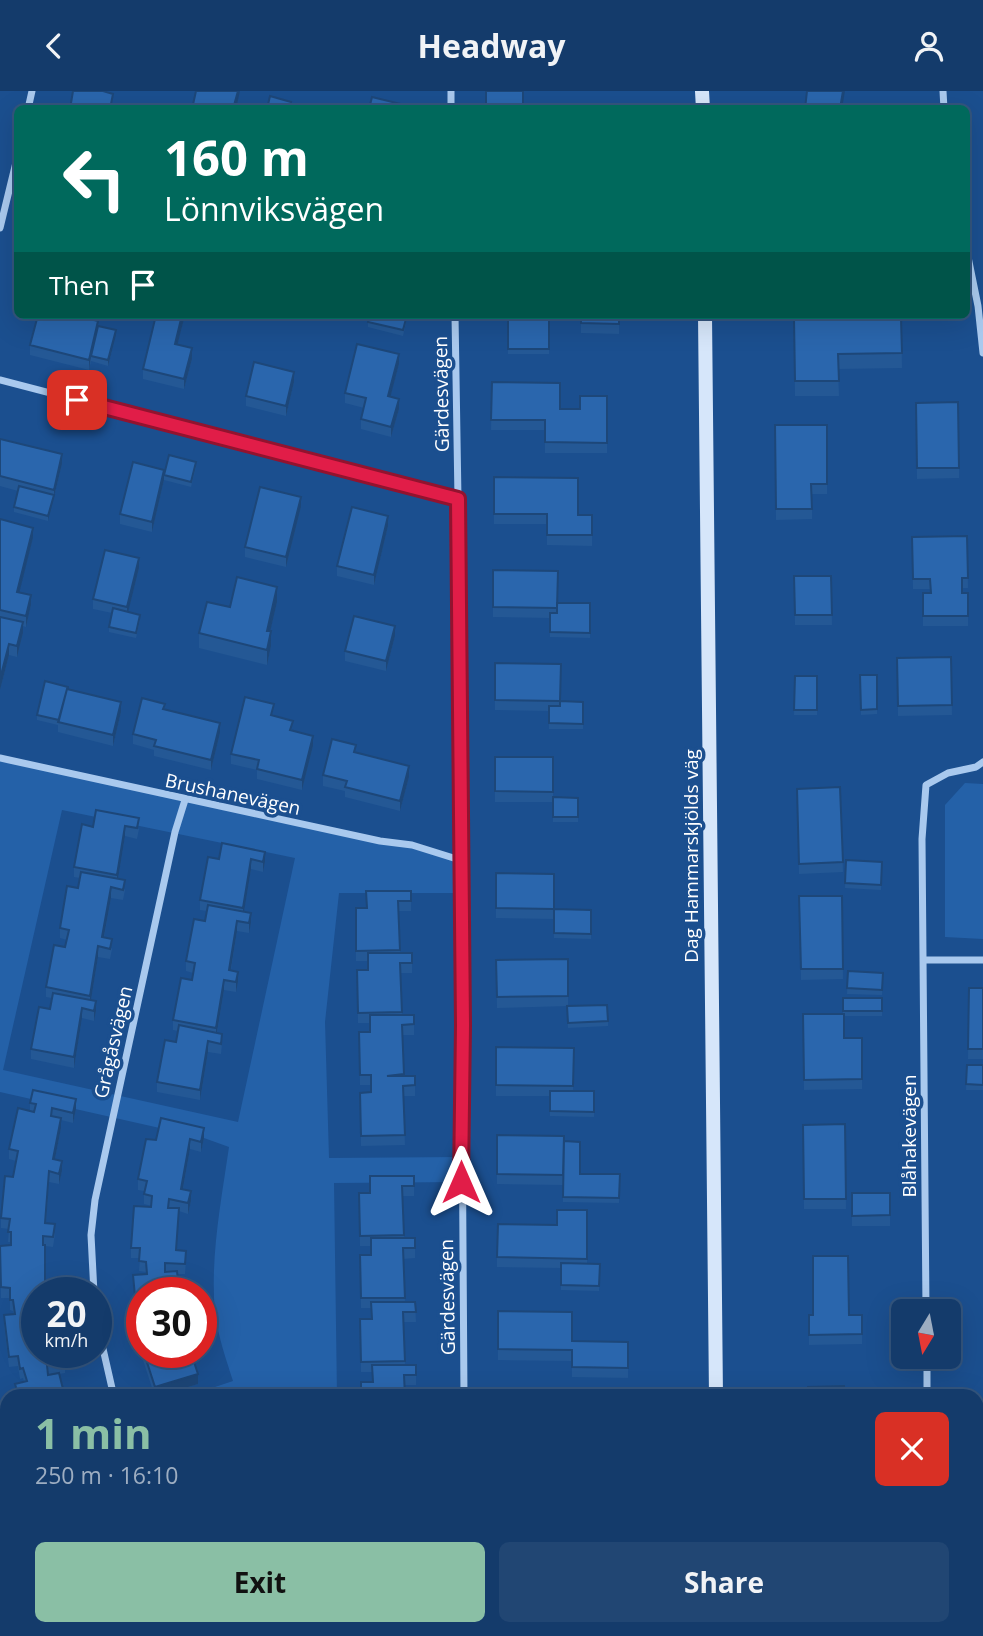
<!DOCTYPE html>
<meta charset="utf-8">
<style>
body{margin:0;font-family:"Open Sans",sans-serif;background:#214673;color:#f1f3f6;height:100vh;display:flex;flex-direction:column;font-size:26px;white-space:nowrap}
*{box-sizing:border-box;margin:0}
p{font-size:23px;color:#9dadc1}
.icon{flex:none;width:38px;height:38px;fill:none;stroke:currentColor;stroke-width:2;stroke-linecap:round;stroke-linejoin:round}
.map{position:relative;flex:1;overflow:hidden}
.panel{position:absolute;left:0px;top:1298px;width:984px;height:247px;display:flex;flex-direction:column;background:#143b6b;border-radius:21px 21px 0 0;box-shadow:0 7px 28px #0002,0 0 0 2px #33557e}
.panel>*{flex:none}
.guide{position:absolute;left:14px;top:14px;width:956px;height:214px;border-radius:10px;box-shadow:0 7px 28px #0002,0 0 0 2px #33557e;background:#00695c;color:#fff;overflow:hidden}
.needle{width:46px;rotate:190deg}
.fabs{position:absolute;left:891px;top:1208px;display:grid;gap:14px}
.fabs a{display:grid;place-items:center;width:70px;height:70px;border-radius:10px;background:#143b6b;box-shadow:0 7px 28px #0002,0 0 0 2px #33557e;font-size:35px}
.speed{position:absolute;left:21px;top:1186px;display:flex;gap:14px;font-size:35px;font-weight:700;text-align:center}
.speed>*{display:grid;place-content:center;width:91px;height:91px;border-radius:50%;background:#143b6b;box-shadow:0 7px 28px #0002,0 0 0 2px #33557e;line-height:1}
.speed small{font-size:18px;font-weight:400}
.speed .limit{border:10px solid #d22;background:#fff;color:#111}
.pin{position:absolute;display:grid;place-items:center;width:60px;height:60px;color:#fff;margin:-30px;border-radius:14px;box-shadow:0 4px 10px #0006}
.me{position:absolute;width:77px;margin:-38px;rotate:0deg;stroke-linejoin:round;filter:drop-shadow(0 0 5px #0008)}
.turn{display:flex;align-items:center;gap:24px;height:147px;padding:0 35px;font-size:32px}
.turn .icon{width:91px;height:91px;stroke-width:2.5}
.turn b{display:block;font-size:49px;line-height:60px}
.then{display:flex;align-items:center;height:66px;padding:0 35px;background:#0003;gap:14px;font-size:26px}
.round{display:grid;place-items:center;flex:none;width:74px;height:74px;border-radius:10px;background:#214673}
.head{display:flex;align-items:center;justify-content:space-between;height:119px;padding:0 35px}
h1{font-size:42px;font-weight:700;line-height:52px;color:#8abfa5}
.cta{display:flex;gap:14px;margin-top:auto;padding:14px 35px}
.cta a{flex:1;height:80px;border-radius:10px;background:#8abfa5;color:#111;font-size:28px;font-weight:700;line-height:80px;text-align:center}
.cta a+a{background:#214673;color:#f1f3f6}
header{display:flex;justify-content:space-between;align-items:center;height:91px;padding:0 35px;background:#143b6b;font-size:32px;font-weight:700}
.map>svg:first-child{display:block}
.green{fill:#2461a8;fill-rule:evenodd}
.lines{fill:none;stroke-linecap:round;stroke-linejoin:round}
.street{stroke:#a9c9ee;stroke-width:7}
.secondary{stroke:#d6e6fa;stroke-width:14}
.wall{fill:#245895}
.shaded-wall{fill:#1d4779}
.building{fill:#2a66ad;stroke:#1d4779;stroke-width:2}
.route-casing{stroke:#92132f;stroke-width:18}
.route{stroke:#e11d48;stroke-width:12}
.labels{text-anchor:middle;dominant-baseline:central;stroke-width:7;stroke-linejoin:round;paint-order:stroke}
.street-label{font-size:19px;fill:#fff;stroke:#1b4f8f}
</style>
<header><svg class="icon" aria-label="back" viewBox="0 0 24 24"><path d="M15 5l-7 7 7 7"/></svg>Headway<svg class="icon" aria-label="person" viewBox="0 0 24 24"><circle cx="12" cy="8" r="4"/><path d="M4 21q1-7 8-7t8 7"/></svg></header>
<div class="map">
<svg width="983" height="1545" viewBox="0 0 983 1545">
<rect width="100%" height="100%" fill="#1b4f8f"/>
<!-- green -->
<path class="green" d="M0,667L412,754L460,769V802H339L325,931L329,1067L461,1066V1091L334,1092L337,1305H247L242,1301L234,1305H188L233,1290C226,1268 218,1245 215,1222C210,1167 221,1111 229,1056L204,1047L0,1001ZM62,719L295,767L238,1031L3,979Z
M965,692L983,693V848L945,846V714Z
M0,1319L7,1344V1538H54L53,1545H0Z"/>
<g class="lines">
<!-- street -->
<path class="street" d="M451,0V18
M943,0L944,18
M28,18L32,0
M0,137L18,63
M966,156L978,215L983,262
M455,224L458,408L464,1306
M0,289L458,408
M0,667L380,750L412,754L460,769
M924,869H983
M94,1202L91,1144L95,1109L175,741L185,709
M926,1220L922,748L926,694L948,682L976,676L983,671
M96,1227L114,1306
M927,1265V1306
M463,1538V1545
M931,1538V1545"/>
<!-- secondary -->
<path class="secondary" d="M702,0L703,18
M705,224L716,1306
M718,1538V1545"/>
</g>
<!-- wall -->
<path class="wall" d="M144,224H185L177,254L192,268L184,298L143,288V278L155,229L144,227Z
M581,224H619V243L581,242Z
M508,227H549V263H508Z
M901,227L902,277L838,278L839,305H795L794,228Z
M407,228L403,245L368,236V231Z
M98,235L116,244L108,275L91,270L89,279L30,264V254Z
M399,273L390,306L399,318L391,346L361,338V328L364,317L345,312V302Z
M294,291L286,325L246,315V305Z
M492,291L560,318H580L607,305V362H545V339H491Z
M916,312L959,377V387L917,388Z
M775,334H827V403H812V428L776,429Z
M0,348L62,373L48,430L14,421V416L18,400L0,395Z
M196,376L191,396L164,389L152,441L120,433V423L164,384Z
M494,386L578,424H592V455L547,454V433H494Z
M301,416L286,476L245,466V456Z
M0,428L33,447L19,501L31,514L26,536L23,535V542L17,566L9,564L0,599Z
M388,435L374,494L337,485V475Z
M967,445L968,497H962V502H968V535H923V502H930V498H913L912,446Z
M139,477L128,521L140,529L136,547L109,541V536L112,522L93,518V508Z
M493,479L558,512H590V547L550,546V527L493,526Z
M794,485H831L832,534H795Z
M277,511L270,540L271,555L267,574L199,557V542L230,516Z
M395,545L386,580L345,570V560Z
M951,566L952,624L898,625L897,567Z
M495,572L560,610L583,611V638H549V620L495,619Z
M860,584H877V623L861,624Z
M795,585H817V624H794Z
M68,598L121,621L113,655L58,641V634L37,629V624Z
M165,618L220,642L211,679L154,665V659L133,653V643Z
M274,623V625L313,655L302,699L257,688V679L231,673V663Z
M356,662L409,686L400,720L345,706V700L323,695V684Z
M495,666H553V706L578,707V731H553V711H495Z
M840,696L843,781L799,783L797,698Z
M96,719L139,738L137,748L125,745L118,788L125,799L123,809L111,807L104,847L112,858L110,868L98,866L91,909L96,920L94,930L82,927L74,977L31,968V958L50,918L52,907L46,906V896L65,856L67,849L60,847V837L78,797L80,787L74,786V776L93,736Z
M222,752L265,771L263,781L251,778L244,820L251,832L249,842L237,840L231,879L238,891L236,901L224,899L217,942L222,953L221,963L208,961L200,1009L157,1001V991L176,951L178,940L173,939V929L192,889L193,882L186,880V870L205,830L207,820L200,819V809L219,768Z
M846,769L882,771L881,799L845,797Z
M496,782L554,818L591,819V848L554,847V828L496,827Z
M411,800V820H399L400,862H412V882H400L402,924H414V944H402L404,985H415V1005H403L405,1054L361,1055L360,1002L371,1001V994H360L359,941H370V932H358L357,879H368V870H356V817H367Z
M799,805H842L843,888L801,889Z
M568,868V915L497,917L496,869Z
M848,880L883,882L882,904L847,903Z
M969,897H983V968H968Z
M843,907H882V925H844V947H862V998L804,999L803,923H843Z
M567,915L608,930V935L568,937Z
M496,956L574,957L573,1000H594V1026L550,1025V1005H496Z
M967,974H983V999H966Z
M30,1012L76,1018L73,1032L61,1029V1037L55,1068L62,1080L59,1093L49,1091L46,1132L55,1143L53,1156L45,1155L37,1202V1262L65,1272V1282L59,1283L65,1306H16L15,1293L24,1291L23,1287L20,1288L18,1275L9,1276L4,1234V1224L14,1223L13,1220L10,1219V1207H1L0,1155L11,1154V1151H8L9,1138L1,1137V1127L13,1086L16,1070L9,1068V1058L30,1020Z
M845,1033L846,1118H804L803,1034Z
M497,1044L564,1051L580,1083H620L619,1112L563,1111V1094L497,1093Z
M204,1047L201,1061L190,1058L183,1098L191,1110L188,1123L179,1120L176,1159L186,1170L185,1183H177L142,1202V1236H137L133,1184L146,1183V1181L139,1180L140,1167H131V1157L152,1115L144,1113V1100L138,1099V1088L156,1049Z
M414,1085V1105H402L404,1147H415V1167L403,1168L405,1211H415L416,1231H403L405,1274H416V1294H404L372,1291V1281H361L360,1228H371V1217H361L360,1164H371V1155H360L359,1102H370Z
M852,1102H890V1135H852Z
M587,1119V1172L600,1173L599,1200L561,1199V1177L497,1176V1166Z
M498,1220L572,1250L628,1251V1287L572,1286V1270L498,1269Z
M809,1224H862V1253L809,1254Z
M142,1262H191L198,1293L155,1306L142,1266Z
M552,1538H583V1545H552Z"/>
<!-- shaded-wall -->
<path class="shaded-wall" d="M238,0H240L236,18H233Z
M843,0H845L842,18H840Z
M182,224H185L175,263V253Z
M98,230V240L91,265L89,279V269Z
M116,239V244L108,275V269Z
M192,257V268L184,298V288Z
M399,263V273L388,315V305Z
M294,281V291L286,325V315Z
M399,308V318L391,346V336Z
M62,363V373L48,430V425L54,404V399Z
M164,379V389L152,441V431Z
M301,406V416L286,476V466Z
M388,425V435L374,494V484Z
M33,437V447L17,511V501Z
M139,467V477L127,526V516Z
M277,496V511L267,554V540Z
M31,504V514L26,536V525Z
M23,531V542L17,566V555Z
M395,535V545L386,580V570Z
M271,540V555L267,574V559Z
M9,553V564L0,599V588Z
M121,611V621L113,655V644Z
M220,632V642L211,679V669Z
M313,645V655L302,699V689Z
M409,675V686L400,720V710Z
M125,735V745L117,794V784Z
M265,761V771L263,781V771Z
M251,768V778L243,827V817Z
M111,796V807L102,856V846Z
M251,822V832L249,842V832Z
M237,830V840L229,889V879Z
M98,855V866L90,915V905Z
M238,881V891L236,901V891Z
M224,889V899L216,947V937Z
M96,910V920L94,930V920Z
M82,917V927L74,977V966Z
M208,950V961L200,1009V999Z
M76,1008V1018L73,1032V1022Z
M61,1027V1037L53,1078V1068Z
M204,1037V1047L201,1061V1051Z
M190,1048V1058L181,1108V1098Z
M62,1070V1080L59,1093V1083Z
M191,1100V1110L188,1123V1112Z
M198,1283V1293L155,1306V1296Z"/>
<!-- building -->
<path class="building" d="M73,0H103L113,3L110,18H70Z
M196,0H238L233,18H192Z
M486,0H523V18H486Z
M807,0H843L840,18H805Z
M270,5L291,11L289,18H267Z
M372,6L413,16V18H369Z
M38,224H74L98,230L89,269L30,254Z
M156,224H182L175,253L192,257L184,288L143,278Z
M369,224H407L403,239L368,231Z
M581,224H619V233L581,232Z
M508,227H549V258H508Z
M901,227L902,262L838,263L839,290H795L794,228Z
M98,235L116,239L108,269L91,265Z
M357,253L399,263L388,305L399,308L391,336L361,328L366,307L345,302Z
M254,271L294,281L286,315L246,305Z
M492,291L560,292V318H580V305H607V352L545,351V329H491Z
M958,311L959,377H917L916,312Z
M775,334H827V393H811L812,418H776Z
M0,348L62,363L54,399L0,385Z
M169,364L196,371L191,391L164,384Z
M133,371L164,379L152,431L120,423Z
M494,386L578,387V424H592V444H547V423H494Z
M19,395L54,404L48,425L14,416Z
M260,396L301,406L286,466L245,456Z
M352,416L388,425L374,484L337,475Z
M0,428L33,437L17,501L31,504L26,525L0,519Z
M967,445L968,487H962V502H968V525H923V502H931L930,488H913L912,446Z
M105,459L139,467L127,516L93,508Z
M493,479L558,480L557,517L493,516Z
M794,485H831L832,524H795Z
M237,486L277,496L267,540H271L267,559L199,542L207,511L230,516Z
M557,512H590V542L550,541V522H557Z
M113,517L140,524L136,542L109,536Z
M354,525L395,535L386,570L345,560Z
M0,526L23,531L17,555L9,553L0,588Z
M951,566L952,614L898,615L897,567Z
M495,572L561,573L560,610L495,609Z
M860,584H877V618L861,619Z
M795,585H817V619H794Z
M45,590L68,596V598H67L59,629L37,624Z
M67,598L121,611L113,644L58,631Z
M245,606L274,613L271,624L293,630L290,639L313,645L302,689L257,678L259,669L231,663Z
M142,607L165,613L163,618L220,632L211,669L154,655L156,649L133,643Z
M560,610L583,611V633L549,632V615H560Z
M332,648L356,654L354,661L409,675L400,710L345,696L347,690L323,684Z
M495,666H553V701L495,700Z
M840,696L843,771L799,773L797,698Z
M553,706L578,707V726H553Z
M96,719L139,727L137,737L125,735L117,784L74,776L82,733L93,736Z
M222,752L265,761L263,771L251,768L243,817L200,809L208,766L219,768Z
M846,769L882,771L881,794L845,792Z
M81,781L125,789L123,799L111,796L102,846L112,848L110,858L98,855L90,905L46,896L54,854L65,856L69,839L60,837L67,795L78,797Z
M496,782L554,783V818L496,817Z
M366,800H411V810H398L400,859L356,860V817H367Z
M799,805H842L843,878H801Z
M208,814L251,822L249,832L237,830L229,879L238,881L236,891L224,889L216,937L173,929L181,887L192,889L195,872L186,870L194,828L205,830Z
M554,818L591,819V843L554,842Z
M368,862H412V872H400L402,921L358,922L357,879H368Z
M568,868V905L497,906L496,869Z
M848,880L883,882L882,899L847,897Z
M969,897H983V958H968Z
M53,902L96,910L94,920L82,917L74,966L31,958L39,916L50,918Z
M843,907H882V920H843Z
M607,914L608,930L568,932L567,915Z
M803,923H844V947H862V988L804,989Z
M370,924H414V933L402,934L404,983L387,985H415V994L403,995L405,1044L361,1045L360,1002L371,1001V984H360L359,941H370Z
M179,934L222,943L221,953L208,950L200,999L157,991L165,949L176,951Z
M496,956L574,957L573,995L496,994Z
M967,974H983V994L966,993Z
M33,999L76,1008L73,1022L52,1017L51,1025L61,1027L53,1068L62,1070L59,1083L49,1080L45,1132L55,1133L53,1146L43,1145V1154H45V1196H55V1202H37L36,1209L37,1262H64L65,1272L47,1274L48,1284L59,1282L65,1306H19L15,1293L27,1290L23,1277L20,1278L18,1265L9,1266L4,1224L15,1223L13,1209H10V1197L1,1196L0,1155L11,1154V1141H8L10,1128L1,1127L5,1085L13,1086L18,1060L9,1058L18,1017L34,1021L36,1013L30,1012Z
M550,1000H594V1021L550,1020Z
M161,1027L204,1037L201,1051L190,1048L181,1098L191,1100L188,1112L169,1108L168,1117H179L176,1159L186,1160L185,1173L165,1172V1181L177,1180L179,1202H142V1226H137L133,1184L147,1183L146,1171L139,1170L140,1157H131L134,1115L151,1116L152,1105L144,1103L147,1090L138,1088L146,1048L156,1049Z
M845,1033L846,1108H804L803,1034Z
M497,1044L564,1045L563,1084L497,1083Z
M564,1050L580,1051V1083H620L619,1107L563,1106Z
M370,1085H414V1095H402L404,1144L360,1145L359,1102H370Z
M852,1102H890V1124L852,1125Z
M557,1119H587V1168L497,1166L498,1133L557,1134Z
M371,1147H415V1157H403L405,1207H361L360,1164H371Z
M813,1165H848L849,1224H862V1243L809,1244V1224H813Z
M561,1172L600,1173L599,1195L561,1194Z
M371,1211H415L416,1221H403L405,1270L361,1271L360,1228H372Z
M498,1220L572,1221V1250L628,1251V1277L572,1276V1259L498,1258Z
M144,1262H191L198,1283L155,1296Z
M372,1274H416V1284H404L405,1306H361V1291H373Z
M844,1295L845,1306H808V1296Z
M211,1301L214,1306H204Z
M983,1535V1545H972V1538H976V1536Z
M74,1538H116L115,1545H73Z
M202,1538H240L239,1545H201Z
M295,1538H324L323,1545H294Z
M339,1538H379L378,1545H338Z
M552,1538H583L582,1543H552Z
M814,1538H858V1545H815Z"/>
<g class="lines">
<defs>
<path id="route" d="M77,309L458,408L463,934L461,1091"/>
</defs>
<!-- route casing -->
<use href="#route" class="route-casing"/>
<!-- route -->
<use href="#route" class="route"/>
</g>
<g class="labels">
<!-- street labels -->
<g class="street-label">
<text transform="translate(441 303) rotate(-91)">Gärdesvägen</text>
<text transform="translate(233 703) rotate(12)">Brushanevägen</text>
<text transform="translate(691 765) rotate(-90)">Dag Hammarskjölds väg</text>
<text transform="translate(113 951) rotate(-77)">Grågåsvägen</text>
<text transform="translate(909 1045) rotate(-90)">Blåhakevägen</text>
<text transform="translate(447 1206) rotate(-91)">Gärdesvägen</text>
</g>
</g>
</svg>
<div class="fabs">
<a><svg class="needle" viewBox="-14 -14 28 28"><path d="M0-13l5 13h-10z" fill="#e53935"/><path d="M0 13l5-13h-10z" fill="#9dadc1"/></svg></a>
</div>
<div class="speed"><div>20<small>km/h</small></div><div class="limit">30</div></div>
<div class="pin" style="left:77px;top:309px;background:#d93025"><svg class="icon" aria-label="arrive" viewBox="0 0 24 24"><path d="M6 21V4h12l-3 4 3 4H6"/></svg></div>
<svg class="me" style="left:461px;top:1091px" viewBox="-20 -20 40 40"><path d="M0-17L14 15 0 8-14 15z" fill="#e11d48" stroke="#fff" stroke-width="4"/></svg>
<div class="guide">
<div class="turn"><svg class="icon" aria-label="left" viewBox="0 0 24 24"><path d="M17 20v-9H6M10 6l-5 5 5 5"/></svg><div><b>160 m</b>Lönnviksvägen</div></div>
<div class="then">Then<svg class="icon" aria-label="arrive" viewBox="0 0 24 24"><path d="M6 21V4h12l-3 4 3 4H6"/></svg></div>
</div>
<section class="panel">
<div class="head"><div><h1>1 min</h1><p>250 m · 16:10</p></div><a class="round" style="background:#d93025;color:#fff"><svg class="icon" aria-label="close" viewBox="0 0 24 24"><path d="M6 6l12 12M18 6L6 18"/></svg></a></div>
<div class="cta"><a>Exit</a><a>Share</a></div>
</section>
</div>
